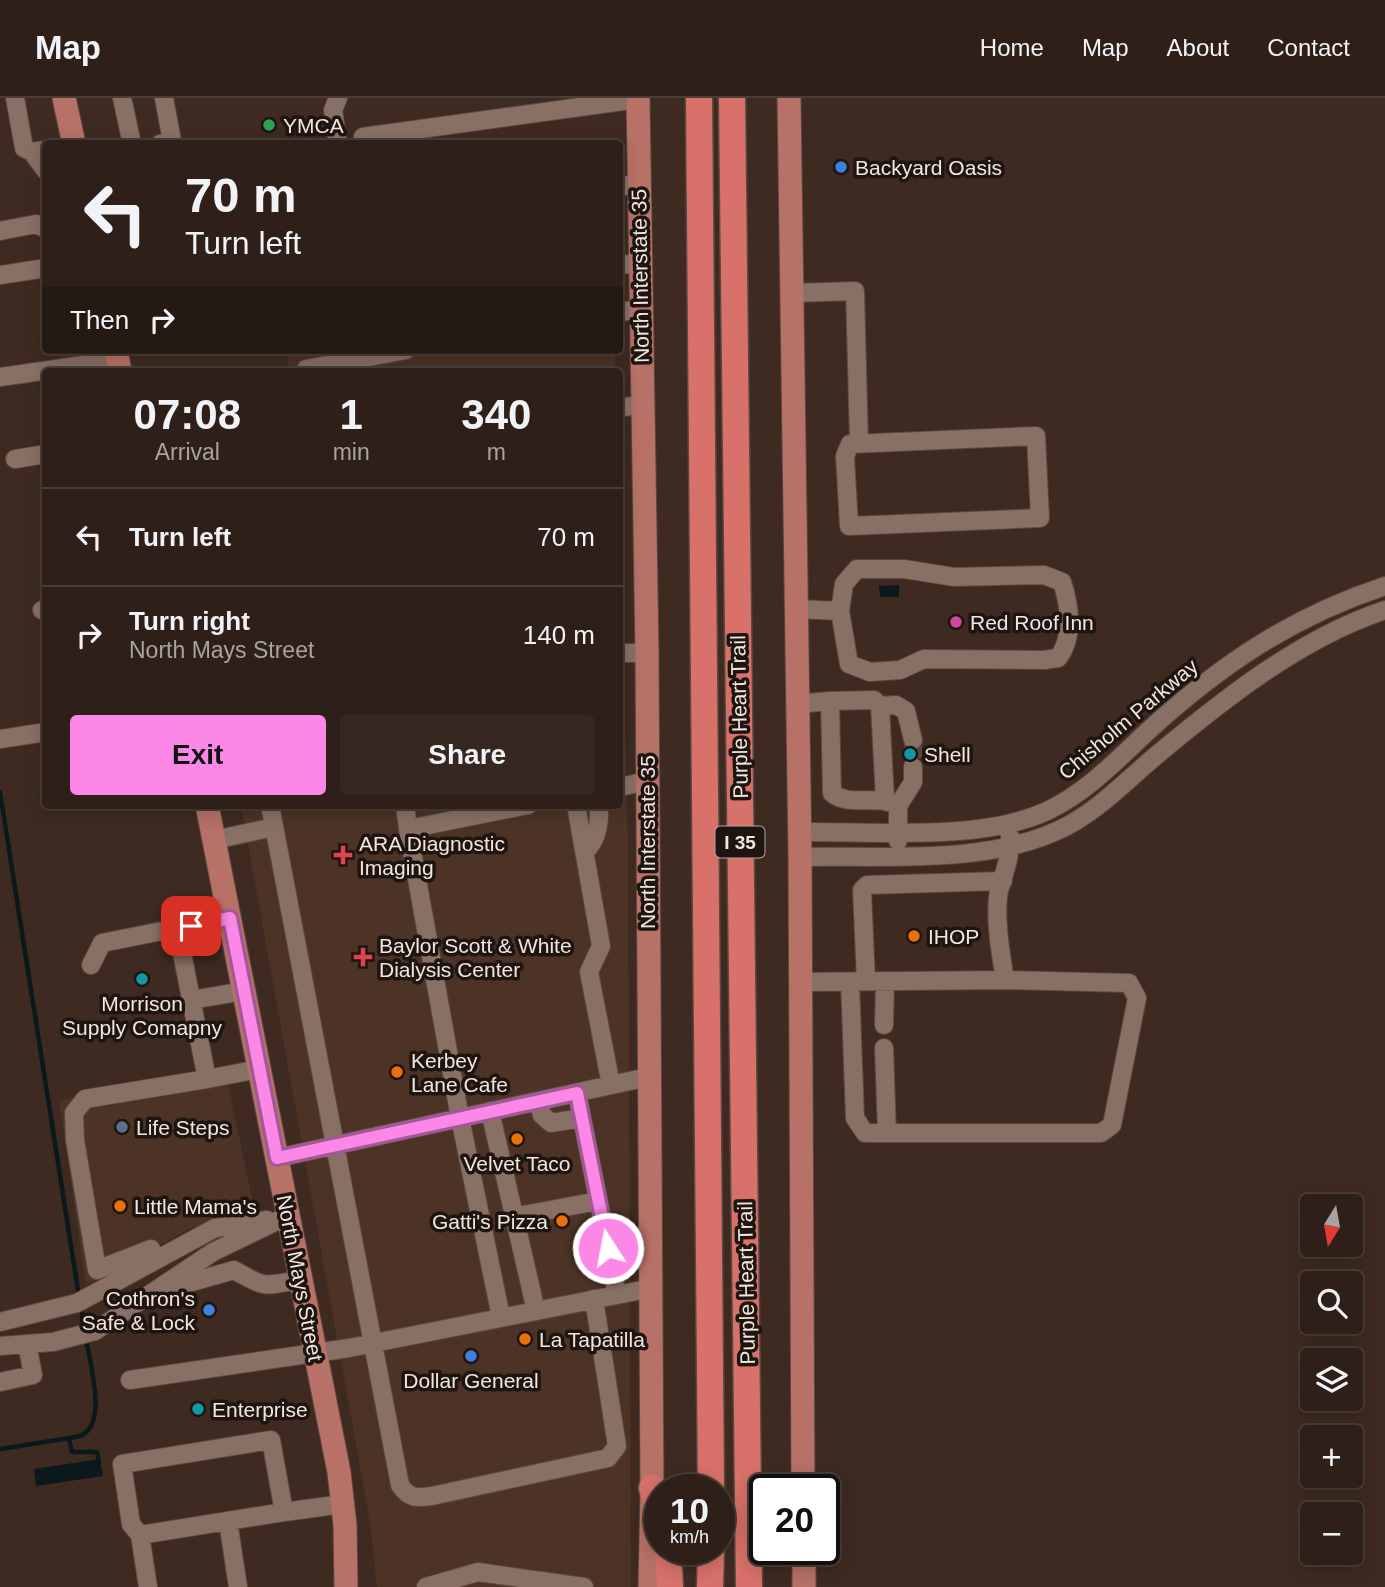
<!DOCTYPE html>
<meta charset="utf-8">
<style>
body{margin:0;font-family:Helvetica,sans-serif;background:#362821;color:#f1f3f6;height:100vh;display:flex;flex-direction:column;font-size:26px;white-space:nowrap}
*{box-sizing:border-box;margin:0}
p{font-size:23px;color:#a7a3a2}
.icon{flex:none;width:38px;height:38px;fill:none;stroke:currentColor;stroke-width:2;stroke-linecap:round;stroke-linejoin:round}
.map{position:relative;flex:1;overflow:hidden}
.details{position:absolute;left:42px;top:270px;width:581px;height:441px;display:flex;flex-direction:column;background:#2e2018;border-radius:7px;box-shadow:0 4px 18px #0003,0 0 0 2px #493e37}
.details>*{flex:none}
.hud{position:absolute;left:42px;top:42px;width:581px;height:214px;border-radius:7px;box-shadow:0 4px 18px #0003,0 0 0 2px #493e37;background:#2e2018;color:#f1f3f6;overflow:hidden}
.needle{width:46px;rotate:191deg}
.fabs{position:absolute;left:1300px;top:1096px;display:grid;gap:14px}
.fabs a{display:grid;place-items:center;width:63px;height:63px;border-radius:7px;background:#2e2018;box-shadow:0 4px 18px #0003,0 0 0 2px #493e37;font-size:35px}
.speed{position:absolute;left:644px;top:1376px;display:flex;gap:14px;font-size:35px;font-weight:700;text-align:center}
.speed>*{display:grid;place-content:center;width:91px;height:91px;border-radius:50%;background:#2e2018;box-shadow:0 4px 18px #0003,0 0 0 2px #493e37;line-height:1}
.speed small{font-size:18px;font-weight:400}
.speed .limit{border:4px solid #111;border-radius:10px;background:#fff;color:#111}
.pin{position:absolute;display:grid;place-items:center;width:60px;height:60px;color:#fff;margin:-30px;border-radius:14px;box-shadow:0 4px 10px #0006}
.me{position:absolute;width:77px;margin:-38px;rotate:349deg;stroke-linejoin:round;filter:drop-shadow(0 0 5px #0008)}
.turn{display:flex;align-items:center;gap:24px;height:147px;padding:0 28px;font-size:32px}
.turn .icon{width:91px;height:91px;stroke-width:2.5}
.turn b{display:block;font-size:49px;line-height:60px}
.then{display:flex;align-items:center;height:66px;padding:0 28px;background:#0003;gap:14px;font-size:26px}
.eta{display:flex;justify-content:space-evenly;align-items:center;height:119px;text-align:center}
.eta b{font-size:42px;font-weight:700;line-height:49px}
.action{display:flex;gap:14px;margin-top:auto;padding:14px 28px}
.action a{flex:1;height:80px;border-radius:7px;background:#fb87e6;color:#111;font-size:28px;font-weight:700;line-height:80px;text-align:center}
.action a+a{background:#362821;color:#f1f3f6}
ul{padding:0;list-style:none}
li{display:flex;align-items:center;gap:21px;height:98px;padding:0 28px;border-top:2px solid #493e37}
li div{flex:1}
li b{display:block;font-size:26px}
li em{font-style:normal}
header{display:flex;align-items:center;gap:42px;box-sizing:border-box;height:98px;padding:0 35px;background:#2e2018;border-bottom:2px solid #493e37}
header strong{font-size:33px}
nav{display:flex;gap:38px;margin-inline-start:auto;font-size:24px}
.map>svg:first-child{display:block}
.built{fill:#4c3326}
.water{fill:#0b191c}
.lines{fill:none;stroke-linecap:round;stroke-linejoin:round}
.stream{stroke:#0b191c;stroke-width:4.5}
.minor-tunnel{stroke:#59463c;stroke-width:18;stroke-dasharray:18 9;stroke-linecap:butt}
.minor-casing{stroke:#5a4940;stroke-width:20}
.major-casing{stroke:#5a4940;stroke-width:25}
.highway-casing{stroke:#5a4940;stroke-width:29}
.minor{stroke:#887065;stroke-width:18}
.major{stroke:#b77167;stroke-width:23}
.highway{stroke:#d77169;stroke-width:26}
.route-casing{stroke:#a35896;stroke-width:18}
.route{stroke:#fb87e6;stroke-width:12}
.leisure-dot{fill:#2e9e5b;stroke:#1e1511;stroke-width:2.5}
.shop-dot{fill:#3f7fe0;stroke:#1e1511;stroke-width:2.5}
.hotel-dot{fill:#d1479c;stroke:#1e1511;stroke-width:2.5}
.culture-dot{fill:#0f9aa8;stroke:#1e1511;stroke-width:2.5}
.health-dot{fill:#e0444e;stroke:#1e1511;stroke-width:2.5}
.food-dot{fill:#e8710a;stroke:#1e1511;stroke-width:2.5}
.service-dot{fill:#5c6f8a;stroke:#1e1511;stroke-width:2.5}
.labels{text-anchor:middle;dominant-baseline:central;stroke-width:7;stroke-linejoin:round;paint-order:stroke}
.shield{fill:#1e1511;stroke:#b2a7a0;stroke-width:2}
.shield-label{font-size:19px;font-weight:bold;fill:#f2e5de}
.poi-label{font-size:21px;fill:#f2e5de;stroke:#1e1511;text-anchor:start}
.street-label{font-size:21px;fill:#f2e5de;stroke:#1e1511}
</style>
<header>
<strong>Map</strong>
<nav><a>Home</a><a>Map</a><a>About</a><a>Contact</a></nav>
</header>
<div class="map">
<svg width="1385" height="1489" viewBox="0 0 1385 1489">
<rect width="100%" height="100%" fill="#3e2a20"/>
<!-- built -->
<path class="built" d="M615,252V273H289L286,253Z
M620,582L624,583L628,748L631,1489H377L370,1424L241,707H620Z
M227,980L254,1111L191,1130L86,1187L59,1002Z"/>
<!-- water -->
<path class="water" d="M899,487V499H880L879,488Z
M100,1361L103,1378L36,1388L34,1371Z"/>
<g class="lines">
<!-- stream -->
<path class="stream" d="M0,694L79,1199
M81,1208L84,1230
M69,1341L72,1354H97L99,1364
M0,1351L76,1339C111,1332 89,1264 86,1239"/>
<!-- minor-tunnel -->
<path class="minor-tunnel" d="M913,642V669"/>
<defs>
<path id="minor" d="M15,0L24,50L32,54L46,52
M122,0L132,46
M338,0L333,12L338,46
M160,46L172,43L164,0
M364,46L363,39L638,1
M32,54L46,73
M620,89L638,85
M0,133L36,126L46,131
M620,167L640,165
M0,177L46,170
M794,195L855,193L859,345
M620,214L642,211
M307,273L306,271L406,252
M0,279L118,262
M620,310L642,306
M1036,338L1040,420L849,428L845,358L850,346Z
M15,361L46,356
M796,511L840,513L849,566L870,574L900,572L924,561L1044,562L1058,560C1074,539 1070,508 1062,484L1044,477L954,479L904,471H857L844,486L840,513
M42,512L46,511
M620,555H647
M830,603L874,602L880,608L885,701
M797,606L830,603L832,695C850,710 876,695 898,708V743
M880,608L896,607L906,613L913,642
M0,641L46,634
M620,689L647,683
M270,707L400,1387C409,1401 417,1400 432,1398L608,1360L617,1348L594,1201
M405,707L408,731
M528,707L408,731L460,1020L648,979
M576,707L601,848L589,874L611,987
M898,708L913,684V669
M800,734C874,733 980,744 1047,713C1094,691 1128,649 1167,616C1234,558 1300,516 1385,488
M214,742L274,729
M585,753C597,744 601,721 598,707
M800,759C883,757 991,768 1067,728C1101,710 1128,681 1158,656C1225,600 1301,540 1385,512
M230,820L177,830L207,981L259,971
M91,867L102,845L177,830
M866,883L862,792L867,787L1003,783
M801,884L1005,882C1001,858 994,817 999,793C1004,773 1011,761 1010,739
M850,884L855,1020L865,1035H1101L1112,1027L1137,900L1129,885L1005,882
M191,902L244,893
M884,927L885,883
M884,950L887,1035
M577,995L617,1197
M538,1003L542,1017L551,1025L582,1020
M490,1013L536,1213
M277,1060L460,1020L501,1219
M513,1119L598,1103
M151,1151L97,1172L75,1042L74,1015L85,1001L207,981
M163,1188L167,1191L234,1172C267,1191 262,1188 300,1182
M0,1224L77,1205L215,1130L267,1122
M0,1248L53,1244L95,1233L213,1154L287,1118
M130,1282L349,1250L652,1190
M0,1284L33,1277L27,1246
M228,1423L238,1489
M140,1437L284,1414
M148,1489L140,1437L131,1426L122,1366L271,1342L284,1414L343,1406
M426,1489L478,1474L584,1489"/>
<path id="major" d="M64,0L74,46
M638,0L647,555L652,1390L650,1489
M789,0L800,759L803,1391
M116,252L120,273
M207,707L339,1374L345,1427L346,1489
M804,1451V1489"/>
<path id="highway" d="M699,0L711,1391
M732,0L749,1489
M652,1390L660,1414
M668,1451L670,1489
M710,1489L711,1451"/>
</defs>
<!-- minor casing -->
<use href="#minor" class="minor-casing"/>
<!-- major casing -->
<use href="#major" class="major-casing"/>
<!-- highway casing -->
<use href="#highway" class="highway-casing"/>
<!-- minor -->
<use href="#minor" class="minor"/>
<!-- major -->
<use href="#major" class="major"/>
<!-- highway -->
<use href="#highway" class="highway"/>
</g>
<g class="lines">
<defs>
<path id="route" d="M191,828L230,820L277,1060L577,995L608,1150"/>
</defs>
<!-- route casing -->
<use href="#route" class="route-casing"/>
<!-- route -->
<use href="#route" class="route"/>
</g>
<!-- markers -->
<circle class="leisure-dot" cx="269" cy="27" r="7"/>
<g class="shop-dot">
<circle cx="841" cy="69" r="7"/>
<circle cx="209" cy="1212" r="7"/>
<circle cx="471" cy="1258" r="7"/>
</g>
<circle class="hotel-dot" cx="956" cy="524" r="7"/>
<g class="culture-dot">
<circle cx="910" cy="656" r="7"/>
<circle cx="142" cy="881" r="7"/>
<circle cx="198" cy="1311" r="7"/>
</g>
<g class="health-dot">
<path d="M339.5 746.5h7v7h7v7h-7v7h-7v-7h-7v-7h7z"/>
<path d="M359.5 848.5h7v7h7v7h-7v7h-7v-7h-7v-7h7z"/>
</g>
<g class="food-dot">
<circle cx="914" cy="838" r="7"/>
<circle cx="397" cy="974" r="7"/>
<circle cx="517" cy="1041" r="7"/>
<circle cx="120" cy="1108" r="7"/>
<circle cx="562" cy="1123" r="7"/>
<circle cx="525" cy="1241" r="7"/>
</g>
<circle class="service-dot" cx="122" cy="1029" r="7"/>
<g class="labels">
<!-- shield labels -->
<rect class="shield" x="715.5" y="728.5" width="49" height="31" rx="5"/>
<g class="shield-label">
<text x="740" y="744">I 35</text>
</g>
<!-- poi labels -->
<g class="poi-label">
<text x="283" y="27">YMCA</text>
<text x="855" y="69">Backyard Oasis</text>
<text x="970" y="524">Red Roof Inn</text>
<text x="924" y="656">Shell</text>
<text x="359" y="745">ARA Diagnostic<tspan x="359" dy="24">Imaging</tspan></text>
<text x="928" y="838">IHOP</text>
<text x="379" y="847">Baylor Scott &amp; White<tspan x="379" dy="24">Dialysis Center</tspan></text>
<text x="142" y="905" text-anchor="middle">Morrison<tspan x="142" dy="24">Supply Comapny</tspan></text>
<text x="411" y="962">Kerbey<tspan x="411" dy="24">Lane Cafe</tspan></text>
<text x="136" y="1029">Life Steps</text>
<text x="517" y="1065" text-anchor="middle">Velvet Taco</text>
<text x="134" y="1108">Little Mama's</text>
<text x="548" y="1123" text-anchor="end">Gatti's Pizza</text>
<text x="195" y="1200" text-anchor="end">Cothron's<tspan x="195" dy="24">Safe &amp; Lock</tspan></text>
<text x="539" y="1241">La Tapatilla</text>
<text x="471" y="1282" text-anchor="middle">Dollar General</text>
<text x="212" y="1311">Enterprise</text>
</g>
<!-- street labels -->
<g class="street-label">
<text transform="translate(640 178) rotate(-91)">North Interstate 35</text>
<text transform="translate(739 619) rotate(-91)">Purple Heart Trail</text>
<text transform="translate(1128 621) rotate(-40)">Chisholm Parkway</text>
<text transform="translate(647 744) rotate(-90)">North Interstate 35</text>
<text transform="translate(300 1180) rotate(79)">North Mays Street</text>
<text transform="translate(746 1185) rotate(-91)">Purple Heart Trail</text>
</g>
</g>
</svg>
<div class="fabs">
<a><svg class="needle" viewBox="-14 -14 28 28"><path d="M0-13l5 13h-10z" fill="#e53935"/><path d="M0 13l5-13h-10z" fill="#a7a3a2"/></svg></a>
<a><svg class="icon" aria-label="search" viewBox="0 0 24 24"><circle cx="10" cy="10" r="6"/><path d="M15 15l6 6"/></svg></a>
<a><svg class="icon" aria-label="layers" viewBox="0 0 24 24"><path d="M12 4l9 5-9 5-9-5zM3 14l9 5 9-5"/></svg></a>
<a>+</a>
<a>−</a>
</div>
<div class="speed"><div>10<small>km/h</small></div><div class="limit">20</div></div>
<div class="pin" style="left:191px;top:828px;background:#d93025"><svg class="icon" aria-label="arrive" viewBox="0 0 24 24"><path d="M6 21V4h12l-3 4 3 4H6"/></svg></div>
<svg class="me" style="left:608px;top:1150px" viewBox="-20 -20 40 40"><circle r="17" fill="#fb87e6" stroke="#fff" stroke-width="3"/><path d="M0-11L8 9 0 5-8 9z" fill="#fff"/></svg>
<div class="hud">
<div class="turn"><svg class="icon" aria-label="left" viewBox="0 0 24 24"><path d="M17 20v-9H6M10 6l-5 5 5 5"/></svg><div><b>70 m</b>Turn left</div></div>
<div class="then">Then<svg class="icon" aria-label="right" viewBox="0 0 24 24"><path d="M7 20v-9h11M14 6l5 5-5 5"/></svg></div>
</div>
<section class="details">
<div class="eta">
<div><b>07:08</b><p>Arrival</p></div>
<div><b>1</b><p>min</p></div>
<div><b>340</b><p>m</p></div>
</div>
<ul>
<li><svg class="icon" aria-label="left" viewBox="0 0 24 24"><path d="M17 20v-9H6M10 6l-5 5 5 5"/></svg><div><b>Turn left</b></div><em>70 m</em></li>
<li><svg class="icon" aria-label="right" viewBox="0 0 24 24"><path d="M7 20v-9h11M14 6l5 5-5 5"/></svg><div><b>Turn right</b><p>North Mays Street</p></div><em>140 m</em></li>
</ul>
<div class="action"><a>Exit</a><a>Share</a></div>
</section>
</div>
